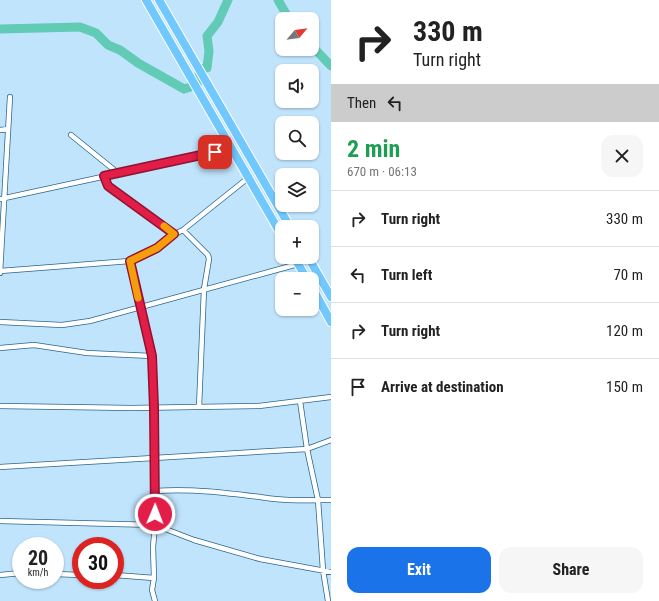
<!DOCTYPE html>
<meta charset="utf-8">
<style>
body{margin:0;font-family:"Roboto Condensed",sans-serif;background:#f6f6f6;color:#222;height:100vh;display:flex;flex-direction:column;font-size:15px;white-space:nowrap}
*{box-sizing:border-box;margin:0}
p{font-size:13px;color:#767676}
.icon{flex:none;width:22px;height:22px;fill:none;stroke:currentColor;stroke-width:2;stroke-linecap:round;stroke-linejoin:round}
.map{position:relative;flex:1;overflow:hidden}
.side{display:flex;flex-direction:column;background:#fff;width:328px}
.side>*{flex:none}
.hud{background:#fff;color:#222;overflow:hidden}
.needle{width:26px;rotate:61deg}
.tools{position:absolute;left:275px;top:12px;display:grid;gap:8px}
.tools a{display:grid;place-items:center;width:44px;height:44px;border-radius:8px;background:#fff;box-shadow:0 1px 3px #0004;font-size:20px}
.speed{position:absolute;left:12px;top:537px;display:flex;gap:8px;font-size:20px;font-weight:700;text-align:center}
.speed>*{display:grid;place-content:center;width:52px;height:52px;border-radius:50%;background:#fff;box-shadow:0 1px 3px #0004;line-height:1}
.speed small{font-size:10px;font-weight:400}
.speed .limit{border:6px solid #d22;background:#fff;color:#111}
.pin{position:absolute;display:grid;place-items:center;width:34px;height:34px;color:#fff;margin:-17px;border-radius:8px;box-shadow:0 2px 6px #0006}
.me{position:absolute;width:44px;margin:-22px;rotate:1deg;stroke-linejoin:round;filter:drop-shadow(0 0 3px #0008)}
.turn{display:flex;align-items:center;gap:14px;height:84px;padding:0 16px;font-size:18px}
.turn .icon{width:52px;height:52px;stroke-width:2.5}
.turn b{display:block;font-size:28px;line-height:34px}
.then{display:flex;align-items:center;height:38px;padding:0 16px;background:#0003;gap:8px;font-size:15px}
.round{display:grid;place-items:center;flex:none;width:42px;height:42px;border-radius:12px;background:#f6f6f6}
.headline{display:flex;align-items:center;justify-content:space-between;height:68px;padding:0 16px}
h1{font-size:24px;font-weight:700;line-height:30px;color:#1e9e55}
.cta{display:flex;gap:8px;margin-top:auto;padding:8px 16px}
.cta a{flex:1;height:46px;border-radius:12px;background:#1a73e8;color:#fff;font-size:16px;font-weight:700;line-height:46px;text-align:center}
.cta a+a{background:#f6f6f6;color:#222}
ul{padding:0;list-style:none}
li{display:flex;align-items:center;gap:12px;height:56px;padding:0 16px;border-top:1px solid #e0e0e0}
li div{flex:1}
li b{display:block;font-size:15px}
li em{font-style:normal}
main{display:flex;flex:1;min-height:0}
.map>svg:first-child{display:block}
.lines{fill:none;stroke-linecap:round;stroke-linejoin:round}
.river{stroke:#61cbb6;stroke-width:9}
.minor-casing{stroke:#2b6589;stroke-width:6}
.trunk-casing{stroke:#fff;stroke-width:10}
.minor{stroke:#fff;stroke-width:4.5}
.trunk{stroke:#70c8fe;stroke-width:8}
.route-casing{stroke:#92132f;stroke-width:10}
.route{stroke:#e11d48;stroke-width:7}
.slow{stroke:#f59e0b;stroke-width:7}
</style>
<main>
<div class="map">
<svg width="331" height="601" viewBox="0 0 331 601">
<rect width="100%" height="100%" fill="#c1e4fd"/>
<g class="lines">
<!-- river -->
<path class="river" d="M278,0L289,19
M0,29L80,27L96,33L108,45L120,50L138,63L184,89L197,85L200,69L207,68L209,51L207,36L218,22L228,0
M312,46L331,66"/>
<defs>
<path id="minor" d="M0,130L8,129
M71,135L118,173
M104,177L108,186L175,234
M0,199L231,149
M183,230L208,255L209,259L204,289L199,407
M130,261L152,356L154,408L155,525L153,547L154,578L152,590L155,601
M0,271L130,261L157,248L175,234L183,230L248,178
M0,273L10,97
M0,322L62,325L90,321L298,264
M0,348L34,345L87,353L152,356
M300,401L307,449L318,500L323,570L328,601
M0,406L132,408L259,406L331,397
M0,467L307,449L331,440
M155,491C195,488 235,494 275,499C294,501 313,500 331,500
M0,521L155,525L194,540L260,559L331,572
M55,574L81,575
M0,575L21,573
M115,575L154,578"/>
<path id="trunk" d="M146,0L282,236
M159,0L290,227
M294,257L307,279
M308,257L331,297
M312,287L331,322"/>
</defs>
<!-- minor casing -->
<use href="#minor" class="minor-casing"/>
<!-- trunk casing -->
<use href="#trunk" class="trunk-casing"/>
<!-- minor -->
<use href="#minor" class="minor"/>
<!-- trunk -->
<use href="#trunk" class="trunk"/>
</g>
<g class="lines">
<defs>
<path id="route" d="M155,514L154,408L152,356L130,261L157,248L174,234L108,186L104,176L215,152"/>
</defs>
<!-- route casing -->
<use href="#route" class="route-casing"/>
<!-- route -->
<use href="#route" class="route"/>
<!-- slow -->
<path class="slow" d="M138,298L130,261L157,248L174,234L164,226"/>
</g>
</svg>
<div class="tools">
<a><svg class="needle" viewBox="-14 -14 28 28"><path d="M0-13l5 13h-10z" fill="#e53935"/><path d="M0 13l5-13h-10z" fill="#767676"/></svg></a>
<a><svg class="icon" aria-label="sound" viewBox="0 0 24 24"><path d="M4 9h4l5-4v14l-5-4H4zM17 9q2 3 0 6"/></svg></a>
<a><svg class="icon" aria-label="search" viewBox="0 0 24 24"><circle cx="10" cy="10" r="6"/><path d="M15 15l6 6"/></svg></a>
<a><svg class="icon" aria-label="layers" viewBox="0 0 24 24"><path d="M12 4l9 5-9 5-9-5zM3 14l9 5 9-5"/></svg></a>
<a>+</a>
<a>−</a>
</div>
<div class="speed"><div>20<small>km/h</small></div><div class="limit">30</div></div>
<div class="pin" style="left:215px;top:152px;background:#d93025"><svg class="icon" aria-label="arrive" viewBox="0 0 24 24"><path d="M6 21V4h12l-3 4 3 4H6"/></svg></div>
<svg class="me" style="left:155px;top:514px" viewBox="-20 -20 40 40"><circle r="17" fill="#e11d48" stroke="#fff" stroke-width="3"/><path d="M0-11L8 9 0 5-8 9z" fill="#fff"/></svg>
</div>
<section class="side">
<div class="hud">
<div class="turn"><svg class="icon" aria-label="right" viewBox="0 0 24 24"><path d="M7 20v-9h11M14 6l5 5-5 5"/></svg><div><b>330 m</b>Turn right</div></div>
<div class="then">Then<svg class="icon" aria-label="left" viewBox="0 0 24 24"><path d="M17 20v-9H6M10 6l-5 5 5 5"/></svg></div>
</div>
<div class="headline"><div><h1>2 min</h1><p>670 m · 06:13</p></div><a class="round"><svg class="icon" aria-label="close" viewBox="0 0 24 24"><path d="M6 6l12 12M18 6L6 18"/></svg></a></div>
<ul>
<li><svg class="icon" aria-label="right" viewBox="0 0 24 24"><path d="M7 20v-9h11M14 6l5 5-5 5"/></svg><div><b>Turn right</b></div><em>330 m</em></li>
<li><svg class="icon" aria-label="left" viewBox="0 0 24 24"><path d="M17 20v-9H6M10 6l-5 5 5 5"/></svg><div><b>Turn left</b></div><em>70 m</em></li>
<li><svg class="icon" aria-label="right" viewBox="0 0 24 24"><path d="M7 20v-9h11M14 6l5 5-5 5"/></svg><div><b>Turn right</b></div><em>120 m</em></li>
<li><svg class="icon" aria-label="arrive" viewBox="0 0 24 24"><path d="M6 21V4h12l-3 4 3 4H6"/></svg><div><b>Arrive at destination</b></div><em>150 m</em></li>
</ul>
<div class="cta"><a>Exit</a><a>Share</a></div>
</section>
</main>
